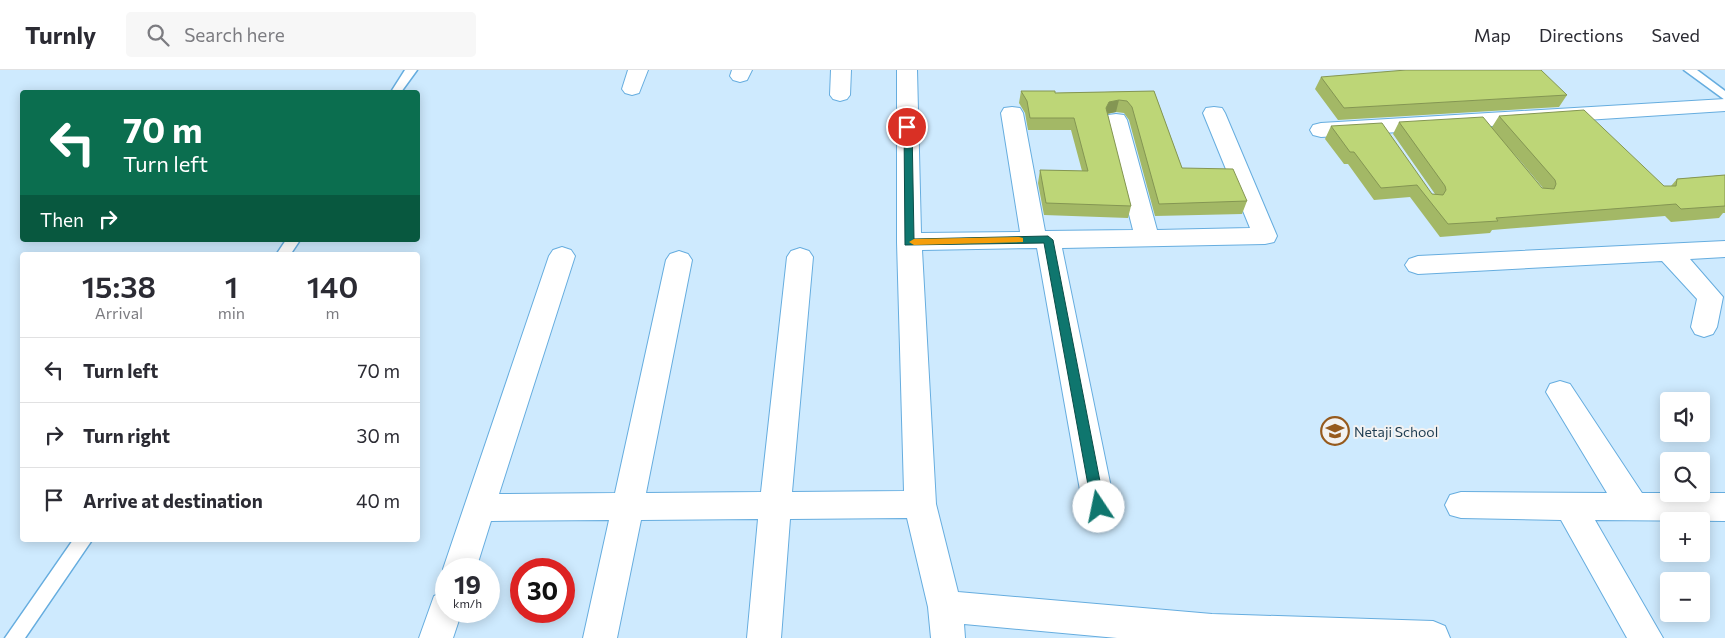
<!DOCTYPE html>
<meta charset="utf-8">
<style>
body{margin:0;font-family:Commissioner,sans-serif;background:#f7f7f7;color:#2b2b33;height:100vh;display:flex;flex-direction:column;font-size:19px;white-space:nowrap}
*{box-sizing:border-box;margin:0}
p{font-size:16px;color:#7c7c81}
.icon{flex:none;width:28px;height:28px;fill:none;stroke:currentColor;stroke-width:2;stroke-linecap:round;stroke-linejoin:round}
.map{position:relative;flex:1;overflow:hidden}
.side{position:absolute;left:20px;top:182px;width:400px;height:290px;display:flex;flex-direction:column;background:#fff;border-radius:5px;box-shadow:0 2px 12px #0003}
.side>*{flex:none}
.hud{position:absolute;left:20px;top:20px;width:400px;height:152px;border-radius:5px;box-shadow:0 2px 12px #0003;background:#0b6e4f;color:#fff;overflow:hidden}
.controls{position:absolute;left:1660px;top:322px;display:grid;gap:10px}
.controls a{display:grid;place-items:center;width:50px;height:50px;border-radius:5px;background:#fff;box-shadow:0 2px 12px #0003;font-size:25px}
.speed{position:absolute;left:435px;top:488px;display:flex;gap:10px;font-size:25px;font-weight:700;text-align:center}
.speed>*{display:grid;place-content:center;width:65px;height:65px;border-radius:50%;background:#fff;box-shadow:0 2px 12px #0003;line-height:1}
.speed small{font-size:12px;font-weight:400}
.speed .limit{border:8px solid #d22;background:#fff;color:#111}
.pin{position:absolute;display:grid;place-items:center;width:42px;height:42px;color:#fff;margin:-21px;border:2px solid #fff;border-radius:50%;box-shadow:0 1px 5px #0007}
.me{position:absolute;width:55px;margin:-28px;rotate:349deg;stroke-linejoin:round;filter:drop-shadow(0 0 4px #0008)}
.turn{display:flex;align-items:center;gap:18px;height:105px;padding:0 20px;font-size:22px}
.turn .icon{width:65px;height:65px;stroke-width:2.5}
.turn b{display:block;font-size:35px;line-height:42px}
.then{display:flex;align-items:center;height:48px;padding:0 20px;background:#0003;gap:10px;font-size:19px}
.eta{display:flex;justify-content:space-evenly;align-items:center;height:85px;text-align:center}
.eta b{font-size:30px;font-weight:600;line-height:35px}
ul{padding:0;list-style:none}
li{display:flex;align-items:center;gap:15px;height:65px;padding:0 20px;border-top:1px solid #e1e1e2}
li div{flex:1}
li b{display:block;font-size:19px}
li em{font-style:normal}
header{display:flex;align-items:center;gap:30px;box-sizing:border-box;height:70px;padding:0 25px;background:#fff;border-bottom:1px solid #e1e1e2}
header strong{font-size:24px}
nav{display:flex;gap:28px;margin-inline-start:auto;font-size:18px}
.search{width:350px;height:45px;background:#f7f7f7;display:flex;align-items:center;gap:12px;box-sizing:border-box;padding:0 18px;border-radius:5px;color:#7c7c81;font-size:19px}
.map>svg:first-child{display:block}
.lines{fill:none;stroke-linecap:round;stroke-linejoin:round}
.lane-casing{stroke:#66addf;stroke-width:3}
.street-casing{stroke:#66addf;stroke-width:2}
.lane{fill:#fff;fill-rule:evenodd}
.street{fill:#fff;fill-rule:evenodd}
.wall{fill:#a3b866;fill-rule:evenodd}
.shaded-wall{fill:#849653}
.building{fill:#bdd677;stroke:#849653}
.route{fill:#0f766e;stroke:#0a4d48}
.slow{fill:#f59e0b}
.labels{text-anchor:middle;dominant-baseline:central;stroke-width:4;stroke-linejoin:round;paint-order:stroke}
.poi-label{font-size:14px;fill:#1e3c51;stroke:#f2f2f2;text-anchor:start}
</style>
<header>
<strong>Turnly</strong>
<div class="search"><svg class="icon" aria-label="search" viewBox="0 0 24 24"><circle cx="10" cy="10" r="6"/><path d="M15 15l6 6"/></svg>Search here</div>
<nav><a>Map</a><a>Directions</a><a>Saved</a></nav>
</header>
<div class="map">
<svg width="1725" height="568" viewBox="0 0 1725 568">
<rect width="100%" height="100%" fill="#ceeafe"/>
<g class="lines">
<defs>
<path id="lane" d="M405,0H417L401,22H391Z
M1684,0H1697L1725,21V30Z
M286,170H300L290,185H276Z
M73,470H92L25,568H5Z"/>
<path id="street" d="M628,0H648L639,23L632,25L625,23L622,19Z
M732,0H752L747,10L740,12L733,10L730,6Z
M831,0H851L850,25L847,29L840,31L833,29L830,25Z
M897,0H917L921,163L1020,162L1001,43L1004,38L1012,37L1020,38L1023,43L1045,161L1133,160L1105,50L1108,45L1116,44L1124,45L1127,50L1157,160L1250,158L1203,43L1206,38L1214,37L1222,38L1225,43L1277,166L1274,172L1265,174L1062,178L1115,437L1110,447L1099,451L1088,447L1083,437L1037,178L922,180L936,434L958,522L1212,544L1433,551L1445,556L1450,568H1117L964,554L965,568H931L928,537L907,448L790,449L781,568H747L758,449L641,450L617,568H583L609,450L491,451L476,499H446V507L443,499L549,186L553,180L562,177L571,180L575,186L499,424L615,423L666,190L670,184L679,181L688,184L692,190L646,423L761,422L787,187L791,181L800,178L809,181L813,187L792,422L904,421L897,172Z
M1725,29V41L1321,67L1313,65L1310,60L1313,55L1321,53Z
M1725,171V187L1690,189L1723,227L1717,257L1713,264L1704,267L1695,264L1691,257L1697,229L1662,191L1418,204L1409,201L1405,195L1409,189L1418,186Z
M1560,311L1570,314L1642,423H1725V451L1595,450L1663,568H1627L1561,450L1461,448L1450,445L1445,435L1450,425L1461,422L1607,423L1546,322L1550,314Z
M446,521V541H462L453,568H419L434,526Z"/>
</defs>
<!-- lane casing -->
<use href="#lane" class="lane-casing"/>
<!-- street casing -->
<use href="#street" class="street-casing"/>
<!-- lane -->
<use href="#lane" class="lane"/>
<!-- street -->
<use href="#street" class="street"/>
</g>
<!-- wall -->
<path class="wall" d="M1321,7L1567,25L1559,37L1338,50L1315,19Z
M1021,21L1055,23L1154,21L1182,98L1247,131L1242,144L1155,146L1129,50L1124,43L1116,42L1107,44L1131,136L1128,148L1044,145L1038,113L1040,100L1082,101L1071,60H1028L1025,43L1019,33Z
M1499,46L1664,116H1671L1677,109L1725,105V143H1723L1719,148L1671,152L1665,146L1492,160L1490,163L1440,167L1410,127L1374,130L1348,94H1344L1325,69L1331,56L1432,124H1435L1393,64L1399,52L1492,57ZM1511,80L1543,118H1542Z"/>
<!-- shaded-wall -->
<path class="shaded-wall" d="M1119,30L1116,42L1106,44V38L1109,32Z"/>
<!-- building -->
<path class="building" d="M1406,0H1541L1567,25L1344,38L1321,7Z
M1021,21H1055V23L1154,21L1182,98L1233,99L1247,131L1159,134L1132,37L1127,31L1119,30L1109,32L1106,38L1131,136L1046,133L1040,100L1088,101L1074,48H1030L1027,31Z
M1584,40L1664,116H1676L1677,109L1725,105V136L1681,139L1676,134L1496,148L1498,151L1448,154L1417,115L1381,118L1354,82H1350L1331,56L1382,53L1432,124L1443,125L1446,120L1445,116L1399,52L1483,47L1542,118L1554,119L1556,114L1555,110L1499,46Z"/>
<!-- route -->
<path class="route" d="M904,55L912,57L914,169L1048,166L1053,170L1105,437L1103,441H1094L1092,437L1044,173L905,175Z"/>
<!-- slow -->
<path class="slow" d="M1019,167L1023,168V172L914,175L909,172L914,169Z"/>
<!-- icons -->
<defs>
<symbol id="school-ring" viewBox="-11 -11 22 22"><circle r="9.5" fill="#f2f2f2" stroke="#965a1d" stroke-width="1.5"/><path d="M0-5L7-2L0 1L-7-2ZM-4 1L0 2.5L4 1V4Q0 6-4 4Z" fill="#965a1d"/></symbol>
</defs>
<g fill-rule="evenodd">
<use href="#school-ring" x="1319" y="345" width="32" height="32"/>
</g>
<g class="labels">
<!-- poi labels -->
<g class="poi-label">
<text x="1354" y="361">Netaji School</text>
</g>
</g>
</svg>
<div class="controls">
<a><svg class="icon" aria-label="sound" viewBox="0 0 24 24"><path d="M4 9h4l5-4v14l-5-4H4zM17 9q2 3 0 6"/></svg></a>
<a><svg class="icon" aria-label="search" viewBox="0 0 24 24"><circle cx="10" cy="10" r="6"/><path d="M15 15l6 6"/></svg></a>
<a>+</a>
<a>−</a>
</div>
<div class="speed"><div>19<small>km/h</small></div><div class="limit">30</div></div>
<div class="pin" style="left:907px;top:57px;background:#d93025"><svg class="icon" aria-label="arrive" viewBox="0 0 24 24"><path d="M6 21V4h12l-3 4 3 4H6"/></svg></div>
<svg class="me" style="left:1099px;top:437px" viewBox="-20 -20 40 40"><circle r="19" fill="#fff"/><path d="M0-13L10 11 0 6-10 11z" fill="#0f766e"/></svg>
<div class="hud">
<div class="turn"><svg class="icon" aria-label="left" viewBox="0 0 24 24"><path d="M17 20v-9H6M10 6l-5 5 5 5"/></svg><div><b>70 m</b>Turn left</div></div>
<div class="then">Then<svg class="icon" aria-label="right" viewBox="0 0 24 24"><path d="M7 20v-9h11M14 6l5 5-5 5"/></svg></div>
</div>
<section class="side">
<div class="eta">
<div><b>15:38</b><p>Arrival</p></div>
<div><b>1</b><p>min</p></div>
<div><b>140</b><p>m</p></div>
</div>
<ul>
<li><svg class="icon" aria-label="left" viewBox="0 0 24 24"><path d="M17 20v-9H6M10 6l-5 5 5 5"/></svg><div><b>Turn left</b></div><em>70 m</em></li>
<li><svg class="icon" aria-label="right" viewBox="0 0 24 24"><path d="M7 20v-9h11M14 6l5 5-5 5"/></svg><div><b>Turn right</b></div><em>30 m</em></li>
<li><svg class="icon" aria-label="arrive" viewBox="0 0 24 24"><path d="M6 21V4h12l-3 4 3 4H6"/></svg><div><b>Arrive at destination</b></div><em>40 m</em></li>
</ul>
</section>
</div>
